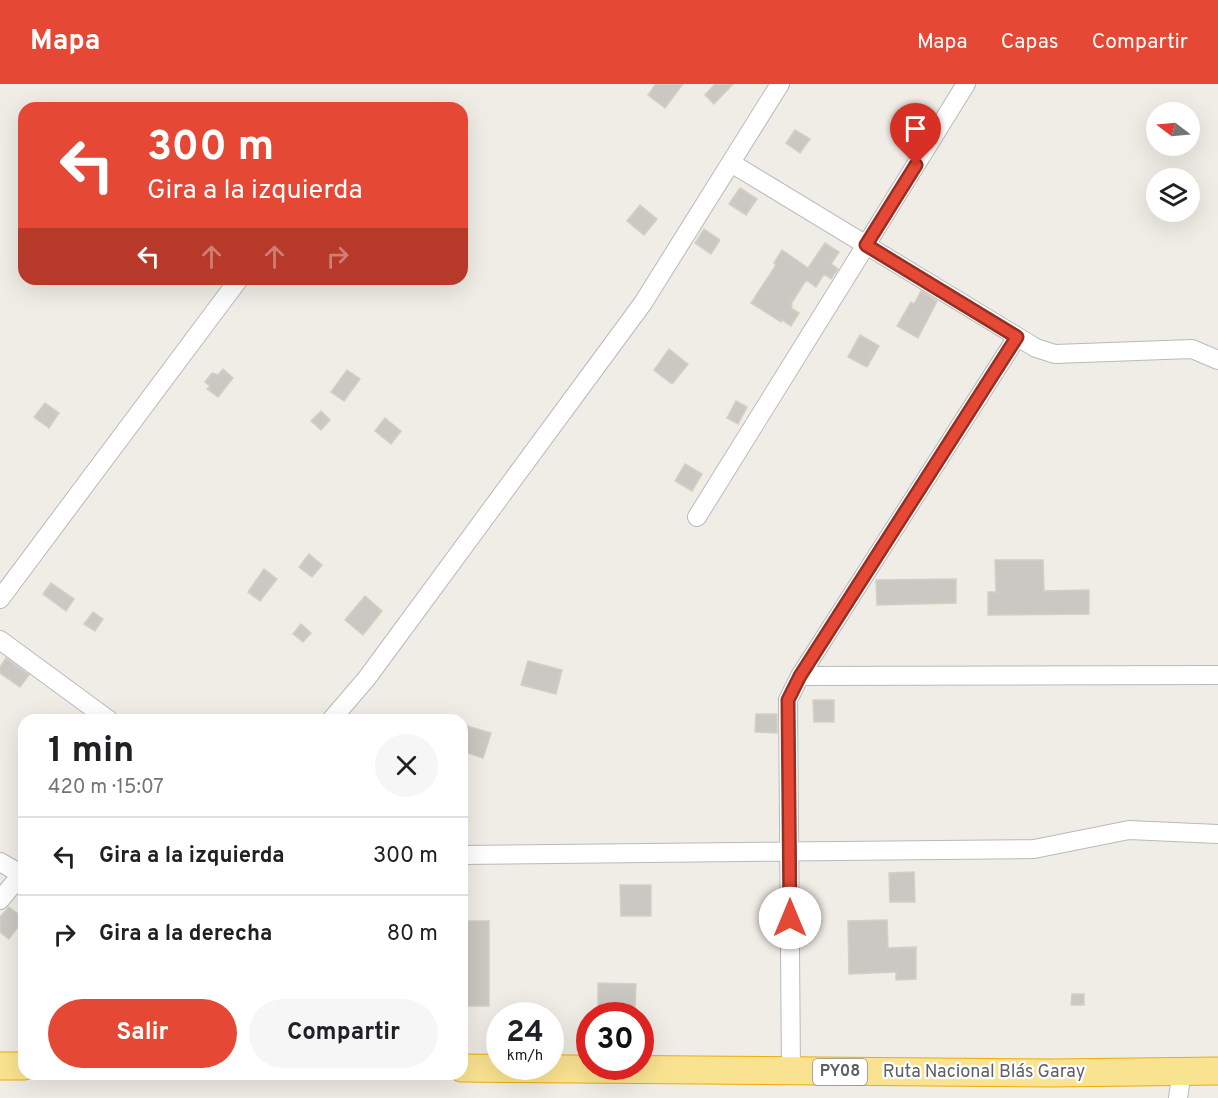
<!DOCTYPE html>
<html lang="es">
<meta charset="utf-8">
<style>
body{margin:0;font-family:Overpass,sans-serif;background:#f6f6f6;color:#202124;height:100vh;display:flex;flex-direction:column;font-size:22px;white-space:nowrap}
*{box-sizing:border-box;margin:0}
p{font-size:20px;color:#757577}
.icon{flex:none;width:33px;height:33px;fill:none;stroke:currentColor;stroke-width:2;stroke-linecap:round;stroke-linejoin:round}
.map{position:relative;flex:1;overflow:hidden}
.details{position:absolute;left:18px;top:630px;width:450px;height:366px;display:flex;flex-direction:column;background:#fff;border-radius:18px;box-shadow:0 6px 24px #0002}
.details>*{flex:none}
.hud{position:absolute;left:18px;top:18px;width:450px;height:183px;border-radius:18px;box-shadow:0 6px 24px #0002;background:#e54834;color:#fff;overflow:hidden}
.needle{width:39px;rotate:286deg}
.tools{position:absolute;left:1146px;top:18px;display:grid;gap:12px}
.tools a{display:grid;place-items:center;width:54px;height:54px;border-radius:50%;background:#fff;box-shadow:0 6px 24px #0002;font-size:30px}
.speed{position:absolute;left:486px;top:918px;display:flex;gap:12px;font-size:30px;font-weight:700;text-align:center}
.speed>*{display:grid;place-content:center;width:78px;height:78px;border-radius:50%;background:#fff;box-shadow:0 6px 24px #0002;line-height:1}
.speed small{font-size:15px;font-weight:400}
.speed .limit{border:9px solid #d22;background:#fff;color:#111}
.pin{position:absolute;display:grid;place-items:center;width:51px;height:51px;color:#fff;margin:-62px -26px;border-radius:50% 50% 50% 0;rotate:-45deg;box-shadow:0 0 6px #0007}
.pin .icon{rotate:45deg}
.me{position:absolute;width:66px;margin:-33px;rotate:0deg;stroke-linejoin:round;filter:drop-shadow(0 0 4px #0008)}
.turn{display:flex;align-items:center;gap:21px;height:126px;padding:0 30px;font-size:27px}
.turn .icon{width:78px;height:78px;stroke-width:2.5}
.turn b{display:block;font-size:42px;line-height:51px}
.lanes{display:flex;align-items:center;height:57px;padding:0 30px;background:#0003;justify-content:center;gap:30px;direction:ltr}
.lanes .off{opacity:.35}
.round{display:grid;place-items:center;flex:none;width:63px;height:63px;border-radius:32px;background:#f6f6f6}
.headline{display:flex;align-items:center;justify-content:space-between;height:102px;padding:0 30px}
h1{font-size:36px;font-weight:700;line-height:45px}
.button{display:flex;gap:12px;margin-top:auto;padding:12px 30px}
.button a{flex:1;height:69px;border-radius:36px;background:#e54834;color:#fff;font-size:24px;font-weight:700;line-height:69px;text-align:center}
.button a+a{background:#f6f6f6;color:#202124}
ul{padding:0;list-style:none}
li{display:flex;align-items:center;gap:18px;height:78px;padding:0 30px;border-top:2px solid #e0e0e0}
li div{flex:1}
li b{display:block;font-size:22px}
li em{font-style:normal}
header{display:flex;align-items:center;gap:36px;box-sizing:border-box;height:84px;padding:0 30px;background:#e54834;color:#fff}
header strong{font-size:28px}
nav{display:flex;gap:33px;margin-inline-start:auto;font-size:21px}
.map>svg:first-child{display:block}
.building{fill:#cac8c2;stroke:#d3cfc3;stroke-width:1.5}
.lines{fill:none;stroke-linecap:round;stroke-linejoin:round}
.minor-casing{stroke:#b7babe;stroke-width:20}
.highway-casing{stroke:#edad06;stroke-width:29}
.minor{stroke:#fff;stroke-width:18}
.highway{stroke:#fae390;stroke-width:27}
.route-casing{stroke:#952f22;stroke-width:15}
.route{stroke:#e54834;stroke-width:10}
.labels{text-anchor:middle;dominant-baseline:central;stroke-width:4.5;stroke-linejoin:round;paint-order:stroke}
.shield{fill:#fff;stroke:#8e9093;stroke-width:1.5}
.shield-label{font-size:16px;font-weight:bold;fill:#5d6065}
.street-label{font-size:18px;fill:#5d6065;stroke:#fff}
</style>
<header>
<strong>Mapa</strong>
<nav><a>Mapa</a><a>Capas</a><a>Compartir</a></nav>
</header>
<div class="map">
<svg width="1218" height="1014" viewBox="0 0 1218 1014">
<rect width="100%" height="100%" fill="#efede5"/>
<!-- building -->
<path class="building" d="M656,0H683L665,24L648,11Z
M715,0H733L714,20L705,11Z
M795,46L810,55L800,69L786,59Z
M740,104L757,115L746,131L729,120Z
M640,121L657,135L644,151L627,137Z
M704,145L720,156L711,170L695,159Z
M825,159L839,168L831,180L838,185L831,195L824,190L816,203L806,196L791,220L792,221L791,224L799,229L791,242L782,236L781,238L751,219L776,181L774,179L782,166L808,184Z
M921,207L937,217L918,254L897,242L911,218L914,220Z
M860,251L879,262L867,283L848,273Z
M669,265L688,280L672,300L654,286Z
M223,285L233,294L218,313L207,305L210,302L205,298L212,289L218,291Z
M347,286L360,295L344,317L331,308Z
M736,317L747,323L738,340L727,334Z
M45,319L59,329L49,344L34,333Z
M321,327L330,336L321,346L311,337Z
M385,334L401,347L391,360L375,347Z
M685,380L702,390L692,407L675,397Z
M309,470L322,481L312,493L299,483Z
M995,476H1043L1044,507L1089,506V530L988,531V508H996Z
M264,485L277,495L260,517L248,508Z
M956,495V519L877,521L876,496Z
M51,499L74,515L66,527L43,510Z
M365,512L382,527L363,551L345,536Z
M93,528L103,535L95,547L84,540Z
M301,540L311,549L303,558L293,550Z
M6,574L29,591L20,603L0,589V583Z
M528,577L562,586L556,610L521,601Z
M813,616H834V638H814Z
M756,630H777V649L755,648Z
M467,642L491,649L483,674L462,667V660Z
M914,788L915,818H890L889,789Z
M620,801H651V832H621Z
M9,823L24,835L9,855L0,848V833Z
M887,836L888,864L916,863V895L896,896V888L849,890L848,837Z
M462,837H489V922H462Z
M598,899L636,900L635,924L598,923Z
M1072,910H1084V921H1071Z"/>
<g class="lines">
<defs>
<path id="minor" d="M731,79L1036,264L1055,270L1192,265L1218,276
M697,433L966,0
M0,515L239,195
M0,556L109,636
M800,592L1218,591
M331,636L367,594L643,219L780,0
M462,771L1034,765L1129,746L1218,750
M0,778L21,790
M0,816L24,787
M791,987L788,616L800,592L1017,253
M1178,1014L1182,987"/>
<path id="highway" d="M0,982H24
M462,984L1052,989L1218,987"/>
</defs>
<!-- minor casing -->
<use href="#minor" class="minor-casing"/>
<!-- highway casing -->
<use href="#highway" class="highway-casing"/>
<!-- minor -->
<use href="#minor" class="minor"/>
<!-- highway -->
<use href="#highway" class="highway"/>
</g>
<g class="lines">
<defs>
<path id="route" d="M790,834L788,616L800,592L1017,253L866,161L916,81"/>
</defs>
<!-- route casing -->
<use href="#route" class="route-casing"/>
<!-- route -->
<use href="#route" class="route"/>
</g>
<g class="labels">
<!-- shield labels -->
<rect class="shield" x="813" y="975" width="54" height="26" rx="4.5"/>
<g class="shield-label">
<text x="840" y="988">PY08</text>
</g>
<!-- street labels -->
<g class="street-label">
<text x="984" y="988">Ruta Nacional Blás Garay</text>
</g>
</g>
</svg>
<div class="tools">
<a><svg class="needle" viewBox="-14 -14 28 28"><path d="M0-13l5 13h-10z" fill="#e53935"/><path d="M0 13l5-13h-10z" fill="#757577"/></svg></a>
<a><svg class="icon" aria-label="layers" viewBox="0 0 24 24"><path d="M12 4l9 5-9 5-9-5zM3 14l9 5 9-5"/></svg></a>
</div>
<div class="speed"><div>24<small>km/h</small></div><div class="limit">30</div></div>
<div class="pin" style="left:916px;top:81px;background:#d93025"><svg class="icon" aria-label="arrive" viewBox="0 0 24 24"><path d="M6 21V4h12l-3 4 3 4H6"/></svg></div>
<svg class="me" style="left:790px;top:834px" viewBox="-20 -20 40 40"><circle r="19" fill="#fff"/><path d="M0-13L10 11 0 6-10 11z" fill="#e54834"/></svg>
<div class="hud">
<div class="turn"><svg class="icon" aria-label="left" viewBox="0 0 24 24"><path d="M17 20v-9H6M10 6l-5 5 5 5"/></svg><div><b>300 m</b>Gira a la izquierda</div></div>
<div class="lanes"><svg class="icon" aria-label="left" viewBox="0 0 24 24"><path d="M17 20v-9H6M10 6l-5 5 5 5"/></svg><svg class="icon off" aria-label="ahead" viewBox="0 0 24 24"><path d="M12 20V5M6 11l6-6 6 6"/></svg><svg class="icon off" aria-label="ahead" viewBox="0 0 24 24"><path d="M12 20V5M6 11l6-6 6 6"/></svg><svg class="icon off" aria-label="right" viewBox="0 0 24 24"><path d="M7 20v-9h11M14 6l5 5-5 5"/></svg></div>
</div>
<section class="details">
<div class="headline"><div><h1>1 min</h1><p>420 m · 15:07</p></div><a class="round"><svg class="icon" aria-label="close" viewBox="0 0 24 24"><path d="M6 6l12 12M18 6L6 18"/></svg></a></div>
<ul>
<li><svg class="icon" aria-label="left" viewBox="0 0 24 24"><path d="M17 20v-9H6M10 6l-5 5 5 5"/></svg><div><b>Gira a la izquierda</b></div><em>300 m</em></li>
<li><svg class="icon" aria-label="right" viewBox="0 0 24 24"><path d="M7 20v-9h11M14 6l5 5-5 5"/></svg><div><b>Gira a la derecha</b></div><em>80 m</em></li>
</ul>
<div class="button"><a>Salir</a><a>Compartir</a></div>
</section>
</div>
